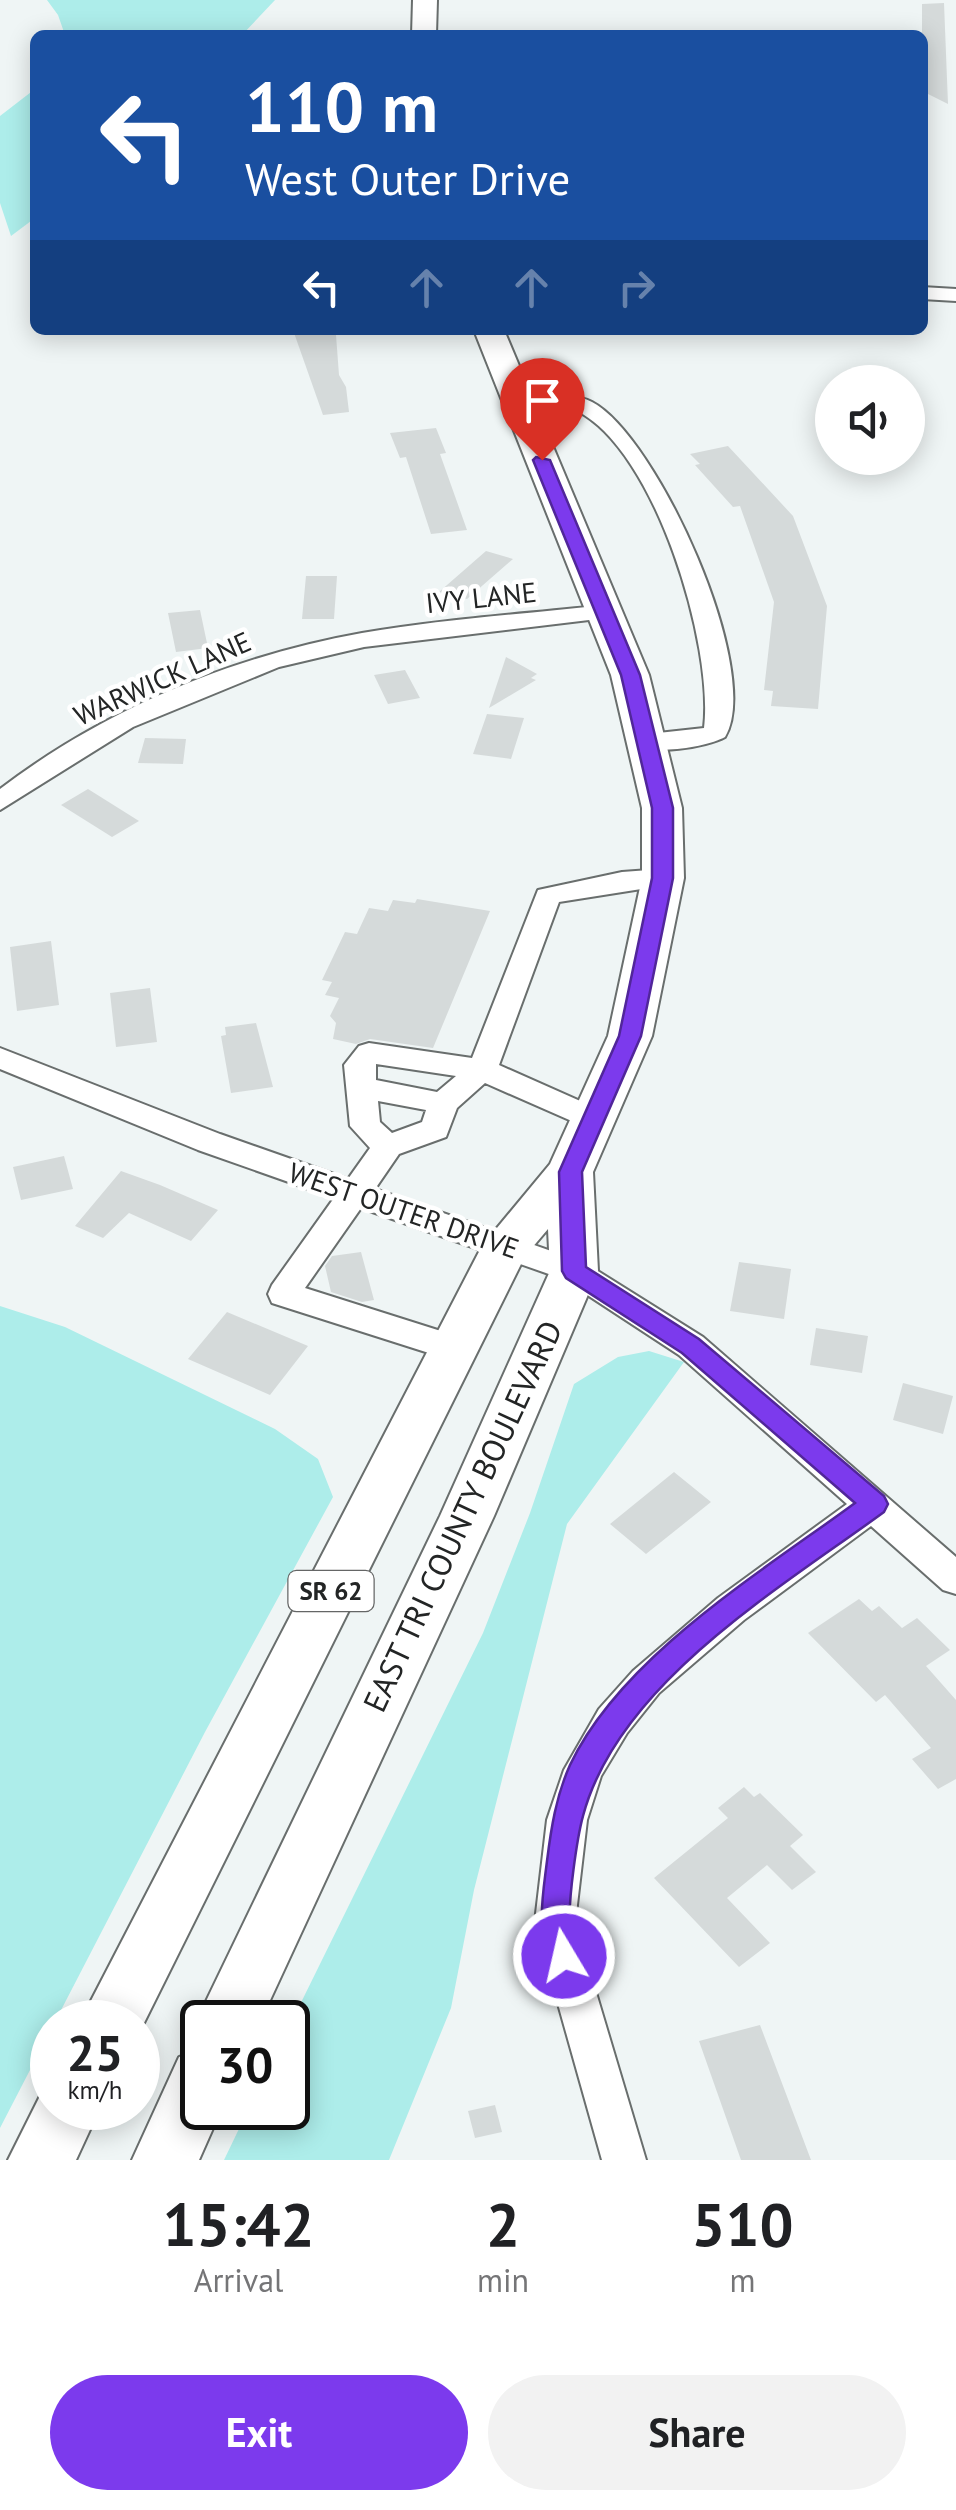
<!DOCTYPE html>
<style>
body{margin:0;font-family:"PT Sans",sans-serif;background:#f2f2f2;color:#202124;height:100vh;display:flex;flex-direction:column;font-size:38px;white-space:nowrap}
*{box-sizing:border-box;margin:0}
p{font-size:32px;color:#757577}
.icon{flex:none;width:55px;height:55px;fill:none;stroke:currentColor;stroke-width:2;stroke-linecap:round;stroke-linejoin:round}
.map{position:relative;height:2160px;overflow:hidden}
.side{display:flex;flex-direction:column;background:#fff;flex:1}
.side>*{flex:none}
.hud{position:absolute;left:30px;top:30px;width:898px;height:305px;border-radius:15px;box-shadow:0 5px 25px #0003;background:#1a4fa0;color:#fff;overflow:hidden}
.controls{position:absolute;left:815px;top:365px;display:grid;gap:20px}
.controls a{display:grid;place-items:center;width:110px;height:110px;border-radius:50%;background:#fff;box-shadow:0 5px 25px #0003;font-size:50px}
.speed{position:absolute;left:30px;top:2000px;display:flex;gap:20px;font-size:50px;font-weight:700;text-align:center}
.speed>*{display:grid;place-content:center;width:130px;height:130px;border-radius:50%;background:#fff;box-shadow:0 5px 25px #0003;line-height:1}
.speed small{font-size:25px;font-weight:400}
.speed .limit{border:5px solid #111;border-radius:15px;background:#fff;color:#111}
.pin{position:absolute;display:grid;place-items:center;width:85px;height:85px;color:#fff;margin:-102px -42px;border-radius:50% 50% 50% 0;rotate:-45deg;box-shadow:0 0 10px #0007}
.pin .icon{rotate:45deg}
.me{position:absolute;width:110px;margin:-55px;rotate:351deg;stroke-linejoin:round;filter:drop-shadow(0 0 8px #0008)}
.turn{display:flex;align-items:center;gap:35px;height:210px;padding:0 50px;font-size:45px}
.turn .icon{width:130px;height:130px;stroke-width:2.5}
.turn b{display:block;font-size:70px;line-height:85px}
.lanes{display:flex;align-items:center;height:95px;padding:0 50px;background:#0003;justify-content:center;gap:50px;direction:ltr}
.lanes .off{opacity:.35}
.eta{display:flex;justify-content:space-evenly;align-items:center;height:170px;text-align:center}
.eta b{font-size:60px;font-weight:700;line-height:70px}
.cta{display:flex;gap:20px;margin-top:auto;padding:20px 50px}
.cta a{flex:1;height:115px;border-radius:60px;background:#7c3aed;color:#fff;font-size:40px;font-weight:700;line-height:115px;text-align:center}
.cta a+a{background:#f2f2f2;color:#202124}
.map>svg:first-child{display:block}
.green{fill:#adedea}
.building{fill:#d5dada}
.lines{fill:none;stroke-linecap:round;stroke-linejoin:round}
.minor-casing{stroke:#696e6d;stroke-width:4}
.highway-casing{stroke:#696e6d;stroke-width:4}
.minor{fill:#fff;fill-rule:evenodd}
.highway{fill:#fff;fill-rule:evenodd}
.route{fill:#7c3aed;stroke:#51269a;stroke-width:2.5}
.labels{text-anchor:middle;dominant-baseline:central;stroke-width:9;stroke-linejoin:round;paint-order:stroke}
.shield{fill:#fff;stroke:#656666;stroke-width:2.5}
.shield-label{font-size:25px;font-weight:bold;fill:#232525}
.street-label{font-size:28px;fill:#232525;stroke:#fff}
.near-street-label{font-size:32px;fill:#232525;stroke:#fff}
</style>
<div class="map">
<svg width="956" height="2160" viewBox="0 0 956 2160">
<rect width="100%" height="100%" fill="#eff5f5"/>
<!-- green -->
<path class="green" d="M47,0H275L242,35H65L58,15Z
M35,89V218L11,236L0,203V116Z
M0,1306L65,1327L275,1429L318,1459L333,1497L205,1732L0,2128Z
M649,1351L684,1362L567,1524L474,1890L451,2008L389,2160H224L249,2108H288V2029L483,1633L530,1513L574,1384L618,1357Z"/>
<!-- building -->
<path class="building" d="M944,3L948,104L922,91V4Z
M293,330H330V335H336L339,375L346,387L349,412L323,415Z
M436,428L446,453L440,454L467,530L431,534L406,457L400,458L390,433Z
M728,446L793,516L827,606L818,709L771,706L773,691L764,690L774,602L740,506L733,507L695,465L700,464L690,454Z
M486,551L513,559L467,599L439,592Z
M306,576H337L334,619H302Z
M200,610L208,648L176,652L168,613Z
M506,657L537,674L531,678L536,680L489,708Z
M405,670L420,698L388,704L374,675Z
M487,714L524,718L511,759L473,754Z
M145,738L186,739L183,764L138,763Z
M88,789L139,821L112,837L61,805Z
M417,899L490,911L433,1048L370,1039L356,1044L333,1039L336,1023L330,1016L339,998L325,995L332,982L322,980L345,932L357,934L369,908L388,911L393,900L415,903Z
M51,941L59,1005L17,1011L10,947Z
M150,988L157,1042L116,1047L110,993Z
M256,1023L273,1087L231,1093L221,1036L226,1035L225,1027Z
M64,1156L73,1189L21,1200L13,1167Z
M121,1171L160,1185L218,1210L191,1241L129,1213L103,1238L75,1226Z
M361,1252L374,1300L362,1302L331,1292L325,1266L332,1256Z
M739,1262L791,1269L784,1319L730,1311Z
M227,1312L308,1346L270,1395L188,1359Z
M816,1328L868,1336L862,1373L810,1365Z
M903,1383L953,1396L943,1434L893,1420Z
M674,1472L711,1502L646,1554L610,1524Z
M859,1599L872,1611L879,1606L902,1628L917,1618L950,1650L926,1666L956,1700V1779L938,1789L912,1759L931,1748L885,1695L876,1702L808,1633Z
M744,1787L754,1797L760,1793L803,1835L790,1846L816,1872L792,1890L767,1865L727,1898L770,1943L739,1967L654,1878L728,1818L718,1808Z
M760,2025L811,2160H741L699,2041Z
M495,2105L502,2132L475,2138L468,2111Z"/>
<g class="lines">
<defs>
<path id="minor" d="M922,287L956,289V301L922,299Z
M516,394C540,395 570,391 592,402C657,436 764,672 725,737C707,747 650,757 636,742L649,734L704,728C714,647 656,450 577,411C557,402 530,410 508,405L505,400Z
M606,605L614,607L618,612L614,617L364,647L279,667L133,727L0,810V789C105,709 233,656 362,633C443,619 525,614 606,605Z
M663,869L673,872L677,878L673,884L559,902L499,1065L605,1112L609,1119L605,1126L594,1130L583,1126L485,1083L457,1108L446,1137L399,1154L375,1189L585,1263L703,1337L956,1557V1594L943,1590L871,1526L744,1620L659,1693L627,1733L601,1776L587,1820L575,1922L646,2160H602L535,1922L547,1820L564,1770L599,1709L633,1671L718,1598L847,1504L679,1355L563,1279L361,1208L305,1288L466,1339L471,1348L466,1357L454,1361L272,1303L268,1294L272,1285L334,1198L198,1150L0,1069V1048L220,1134L348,1179L370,1148L350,1126L344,1065L359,1046L369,1043L472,1058L538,890L622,872ZM376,1064L456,1076L437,1092L376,1080ZM378,1101L426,1110L422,1122L392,1133L380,1122Z"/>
<path id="highway" d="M413,0H437L436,35H412Z
M474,330H504L649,675L682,808L684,878L652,1036L593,1172L598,1271L494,1516L260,2022H202V2036L196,2022L440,1516L550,1271L548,1229L525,1256L138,2035V2022H80L482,1246L550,1164L608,1036L642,878V808L611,675Z
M202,2048V2108H222L199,2160H132L179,2057Z
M52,2083V2108H100L76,2160H8L45,2086Z"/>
</defs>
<!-- minor casing -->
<use href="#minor" class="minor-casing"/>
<!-- highway casing -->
<use href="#highway" class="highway-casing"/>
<!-- minor -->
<use href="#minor" class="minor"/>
<!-- highway -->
<use href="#highway" class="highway"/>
</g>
<!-- route -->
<path class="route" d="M536,457L550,460L640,675L673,808V878L641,1036L582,1172L586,1267L699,1339L884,1496L888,1504L884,1512C779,1589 618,1684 583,1816C577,1838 568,1901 570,1922C572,1939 583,1950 575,1966L564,1970L553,1966C536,1928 542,1902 547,1861C551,1829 556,1796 570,1765C621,1657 761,1572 855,1503L682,1353L566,1278L562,1271L559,1172L619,1036L652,878V808L621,675L533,460Z"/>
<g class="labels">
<!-- shield labels -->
<rect class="shield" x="288.5" y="1571" width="85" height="40" rx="8"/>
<g class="shield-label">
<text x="331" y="1591">SR 62</text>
</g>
<!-- street labels -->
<g class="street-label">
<text transform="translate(481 597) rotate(-6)">IVY LANE</text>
<text transform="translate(162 678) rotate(-24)">WARWICK LANE</text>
<text transform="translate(404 1210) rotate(19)">WEST OUTER DRIVE</text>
</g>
<!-- near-street labels -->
<g class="near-street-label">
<text transform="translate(462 1516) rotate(-65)">EAST TRI COUNTY BOULEVARD</text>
</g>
</g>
</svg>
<div class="controls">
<a><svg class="icon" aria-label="sound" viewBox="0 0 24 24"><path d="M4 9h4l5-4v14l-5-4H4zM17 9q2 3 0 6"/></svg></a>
</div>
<div class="speed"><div>25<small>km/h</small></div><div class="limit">30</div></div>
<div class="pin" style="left:542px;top:460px;background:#d93025"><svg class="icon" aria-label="arrive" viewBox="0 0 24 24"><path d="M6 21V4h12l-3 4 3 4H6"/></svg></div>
<svg class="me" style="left:564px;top:1956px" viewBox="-20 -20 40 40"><circle r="17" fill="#7c3aed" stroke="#fff" stroke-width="3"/><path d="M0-11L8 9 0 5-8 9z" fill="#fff"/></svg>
<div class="hud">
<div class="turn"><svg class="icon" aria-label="left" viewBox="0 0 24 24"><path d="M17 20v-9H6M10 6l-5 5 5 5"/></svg><div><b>110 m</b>West Outer Drive</div></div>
<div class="lanes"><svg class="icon" aria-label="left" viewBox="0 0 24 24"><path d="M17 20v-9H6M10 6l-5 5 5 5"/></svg><svg class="icon off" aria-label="ahead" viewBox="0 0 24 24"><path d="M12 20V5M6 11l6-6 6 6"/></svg><svg class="icon off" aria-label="ahead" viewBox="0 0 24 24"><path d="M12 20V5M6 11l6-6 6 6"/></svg><svg class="icon off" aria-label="right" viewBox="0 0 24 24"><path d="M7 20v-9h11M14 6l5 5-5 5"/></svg></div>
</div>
</div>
<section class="side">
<div class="eta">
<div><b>15:42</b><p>Arrival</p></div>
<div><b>2</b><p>min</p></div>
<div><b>510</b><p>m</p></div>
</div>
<div class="cta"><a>Exit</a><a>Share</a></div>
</section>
